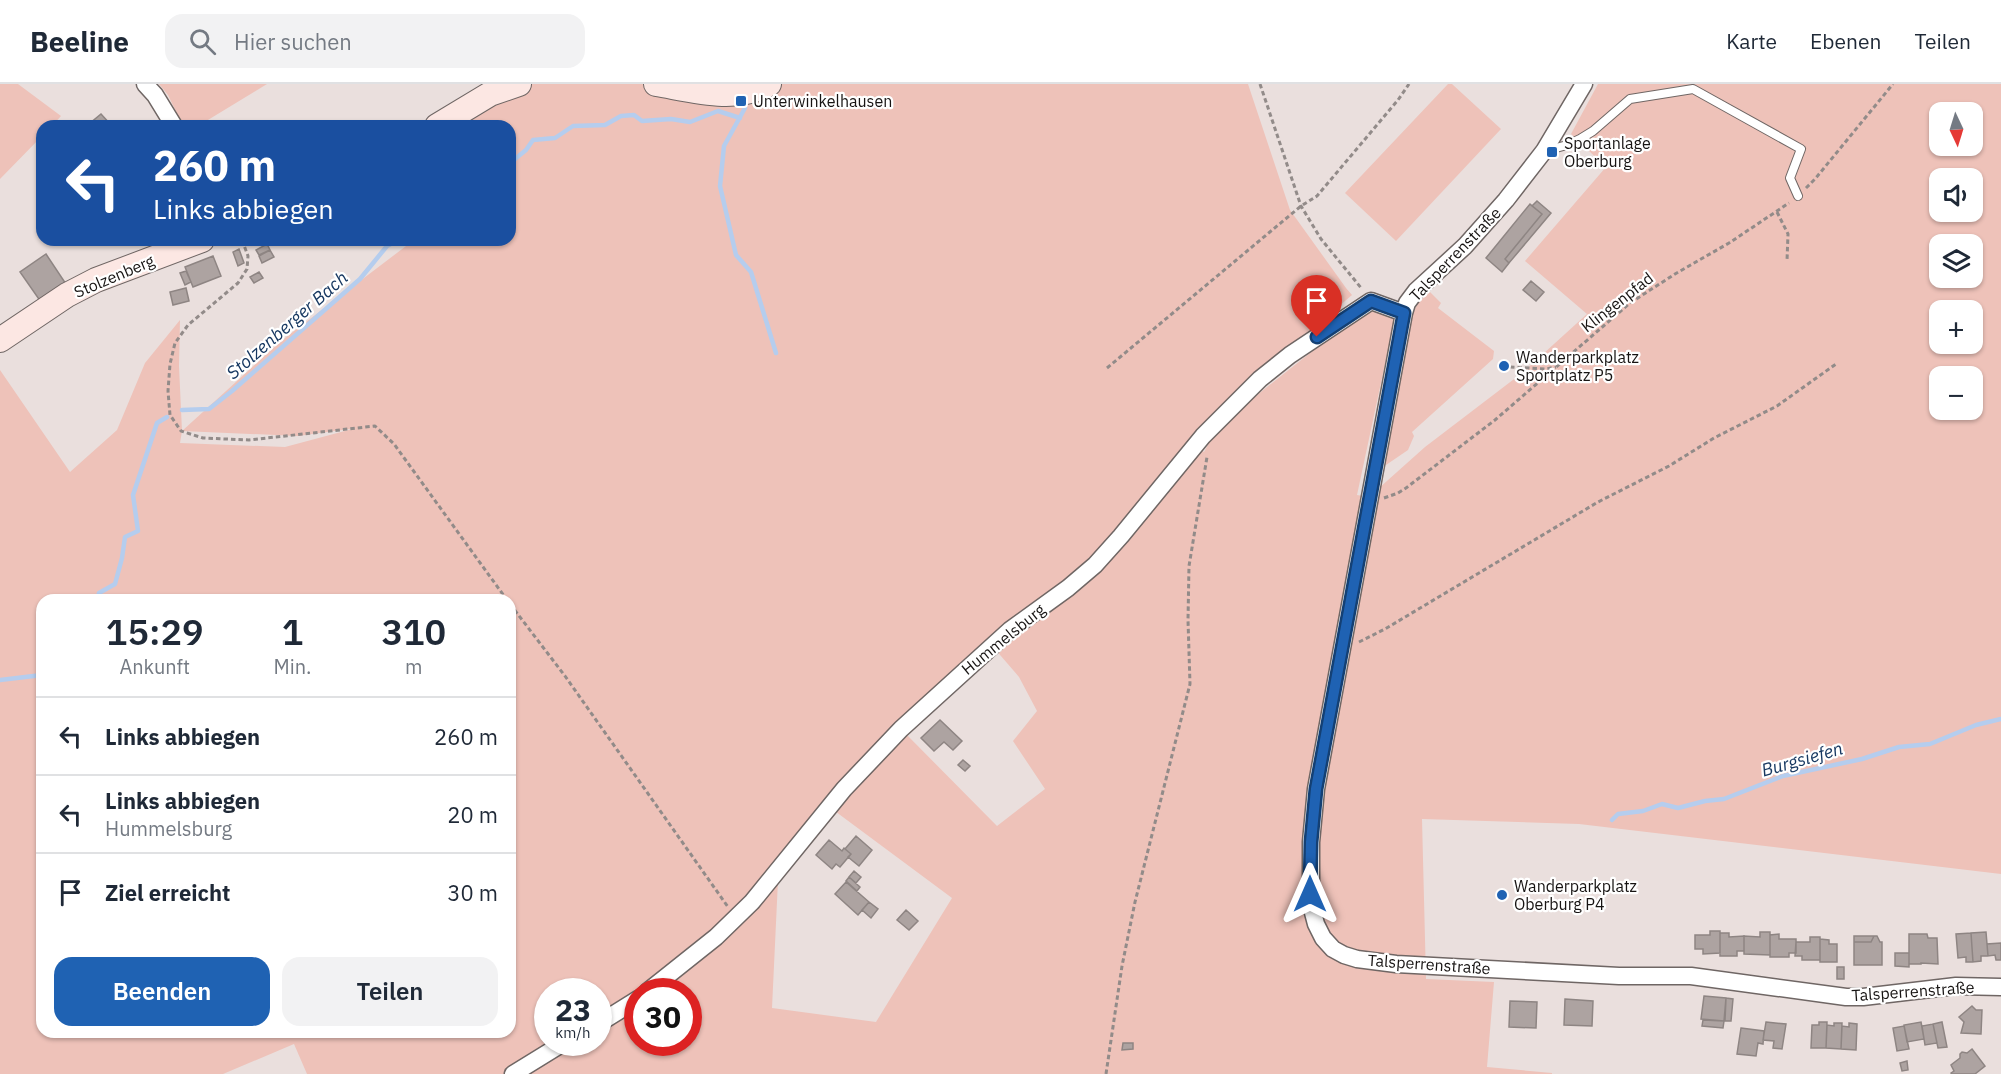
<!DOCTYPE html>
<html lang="de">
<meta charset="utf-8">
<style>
body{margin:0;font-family:"IBM Plex Sans",sans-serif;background:#f2f2f3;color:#1f2937;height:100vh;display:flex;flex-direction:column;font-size:22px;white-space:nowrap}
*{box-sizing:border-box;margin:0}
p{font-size:20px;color:#747a83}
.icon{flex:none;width:33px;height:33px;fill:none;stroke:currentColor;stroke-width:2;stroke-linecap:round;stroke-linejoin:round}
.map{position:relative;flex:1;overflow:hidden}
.panel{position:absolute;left:36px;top:510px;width:480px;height:444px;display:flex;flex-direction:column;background:#fff;border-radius:18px;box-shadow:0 2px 4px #0004}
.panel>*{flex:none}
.guide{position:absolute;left:36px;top:36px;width:480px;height:126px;border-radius:18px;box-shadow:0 2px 4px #0004;background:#1a4fa0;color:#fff;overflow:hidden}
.needle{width:39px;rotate:176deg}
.tools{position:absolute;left:1929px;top:18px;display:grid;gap:12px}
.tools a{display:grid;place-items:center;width:54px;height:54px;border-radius:12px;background:#fff;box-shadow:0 2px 4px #0004;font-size:30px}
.speed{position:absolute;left:534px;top:894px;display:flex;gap:12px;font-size:30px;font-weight:700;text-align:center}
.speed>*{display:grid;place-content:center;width:78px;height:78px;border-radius:50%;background:#fff;box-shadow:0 2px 4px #0004;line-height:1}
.speed small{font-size:15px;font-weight:400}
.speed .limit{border:9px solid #d22;background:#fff;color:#111}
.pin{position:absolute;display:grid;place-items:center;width:51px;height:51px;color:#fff;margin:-62px -26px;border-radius:50% 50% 50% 0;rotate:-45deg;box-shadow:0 0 6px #0007}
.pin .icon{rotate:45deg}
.me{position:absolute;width:66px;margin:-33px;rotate:0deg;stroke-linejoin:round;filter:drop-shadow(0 0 4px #0008)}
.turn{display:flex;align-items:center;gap:21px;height:126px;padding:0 18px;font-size:27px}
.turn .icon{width:78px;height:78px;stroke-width:2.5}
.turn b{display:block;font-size:42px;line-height:51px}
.eta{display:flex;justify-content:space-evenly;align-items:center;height:102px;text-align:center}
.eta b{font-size:36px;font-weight:600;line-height:42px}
.cta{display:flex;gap:12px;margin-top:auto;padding:12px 18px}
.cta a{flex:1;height:69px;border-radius:18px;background:#1f62b3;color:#fff;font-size:24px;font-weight:600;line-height:69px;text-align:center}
.cta a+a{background:#f2f2f3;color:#1f2937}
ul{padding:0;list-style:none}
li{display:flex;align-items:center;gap:18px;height:78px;padding:0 18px;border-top:2px solid #e0e1e3}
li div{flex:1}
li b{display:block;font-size:22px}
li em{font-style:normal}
header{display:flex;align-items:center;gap:36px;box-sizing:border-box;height:84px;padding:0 30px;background:#fff;border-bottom:2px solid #e0e1e3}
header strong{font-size:28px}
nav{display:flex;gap:33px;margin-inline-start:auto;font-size:21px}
.search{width:420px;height:54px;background:#f2f2f3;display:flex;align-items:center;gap:15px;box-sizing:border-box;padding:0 21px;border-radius:18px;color:#747a83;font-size:22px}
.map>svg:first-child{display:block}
.green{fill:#eec2b9;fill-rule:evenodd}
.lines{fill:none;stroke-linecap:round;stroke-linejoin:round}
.stream{stroke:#b5cdee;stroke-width:4.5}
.building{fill:#ada3a1;stroke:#8e8583;stroke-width:1.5}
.lane-casing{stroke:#6f6664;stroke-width:10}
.street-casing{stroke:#6f6664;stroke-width:19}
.secondary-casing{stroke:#6f6664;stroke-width:26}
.path{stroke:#928b89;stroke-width:3;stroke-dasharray:4.5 3;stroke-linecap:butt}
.lane{stroke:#fff;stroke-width:8}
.street{stroke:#fff;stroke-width:16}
.secondary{stroke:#fce7e3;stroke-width:24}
.route-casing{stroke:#144074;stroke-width:15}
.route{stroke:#1f62b3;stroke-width:10}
.poi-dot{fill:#1f62b3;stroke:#fff;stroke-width:2}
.labels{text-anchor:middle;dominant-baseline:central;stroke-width:4.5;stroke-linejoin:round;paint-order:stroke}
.poi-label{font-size:16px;fill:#171413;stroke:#fff;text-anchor:start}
.street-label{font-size:16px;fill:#171413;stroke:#fff}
.water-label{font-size:18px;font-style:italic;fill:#173861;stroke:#fff}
</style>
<header>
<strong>Beeline</strong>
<div class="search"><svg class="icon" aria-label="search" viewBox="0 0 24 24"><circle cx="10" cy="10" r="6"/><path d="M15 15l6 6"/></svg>Hier suchen</div>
<nav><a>Karte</a><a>Ebenen</a><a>Teilen</a></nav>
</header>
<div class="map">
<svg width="2001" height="990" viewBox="0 0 2001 990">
<rect width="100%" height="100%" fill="#eadfdd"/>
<!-- green -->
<path class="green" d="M0,0H18L61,32L52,42H42V52L0,95Z
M159,0H267L198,42H183L168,11Z
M519,0H1248L1290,126L1346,204L1352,211L1245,303L1190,358L1204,368L1215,347L1257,311L1334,250L1377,223L1395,233L1357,411L1369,413L1425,363L1522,289L1587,230L1525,177L1606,83L1571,50L1598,0H2001V790L1579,740L1422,735L1426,895L1494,898L1487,983L1552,989V990H307L294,960L223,990H0V286L70,388L117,346L145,279L180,236L179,282L182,347L281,257L414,156H510V42H439ZM1940,28H1972V62H1940ZM1940,94H1972V128H1940ZM1940,160H1972V194H1940ZM1940,226H1972V260H1940ZM1940,292H1972V326H1940ZM356,344L285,363L180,359L182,347L298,352ZM42,516H510V948H42ZM988,557L1019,593L1037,627L1013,657L1045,705L997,742L905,649ZM824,719L952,814L876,938L772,924L779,775ZM548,908H598V958H548ZM638,908H688V958H638Z
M1448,0H1452L1501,45L1396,157L1345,109Z
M1428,206L1441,219L1438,224L1494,267L1493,275L1412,348L1414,352L1408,366L1386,381L1383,378L1412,231L1420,215Z"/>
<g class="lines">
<!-- stream -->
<path class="stream" d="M745,24L724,62L720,102L736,171L751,188L776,269
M510,79L526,66L533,56L555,54L573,42L605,41L621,32L634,31L642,37L671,35L690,38L718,27L740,34
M182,326L209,325L232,307L360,195L387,162L398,156
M97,516L99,509L115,500L122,474L125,453L138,447L133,411L157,339L167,333
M0,596L42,591
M1612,736L1618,730L1643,727L1662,720L1678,724L1705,717L1724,715L1783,692L1862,675L1899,663L1930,660L1976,641L2001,635"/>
</g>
<!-- building -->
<path class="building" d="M101,30L112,42H90L89,40Z
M1537,117L1551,129L1509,179L1505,175L1542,130L1532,122Z
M1530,120L1542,130L1505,175L1509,179L1502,188L1486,174Z
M267,160L270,166L259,171L256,166Z
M239,165L244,179L238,182L233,168Z
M270,166L274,173L262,179L259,172Z
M46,170L68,203L43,221L20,188Z
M213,172L221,192L193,203L185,183Z
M186,187L191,198L185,201L180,189Z
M259,188L263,194L254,199L250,193Z
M1531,197L1544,208L1536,217L1523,206Z
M186,204L189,217L173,221L170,208Z
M940,636L962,657L953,666L944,658L934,667L921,654Z
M963,676L970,682L965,687L958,681Z
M856,752L872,766L859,782L848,773L851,770L845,765Z
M829,756L842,767L844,764L851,770L840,783L836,780L832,785L816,771Z
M854,787L861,793L856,799L849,793Z
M849,793L860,803L857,807L846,797Z
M846,798L869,818L858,831L835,810Z
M869,818L878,825L871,834L862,826Z
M906,826L918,837L909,846L897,836Z
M1710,847H1720V869L1703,870V865H1695V851H1710Z
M1760,848H1770V871L1744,870V852L1760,853Z
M1986,848L1988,872H1981V877L1973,878L1971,849Z
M1720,849H1729V853L1744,852V867H1737V872H1720Z
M1971,849L1973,878H1966V873L1958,874L1956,850Z
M1779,850V855H1796V869H1789V873H1770V851Z
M1909,850H1927L1928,854H1937L1938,880L1921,879V880H1909Z
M1854,852H1874L1871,858H1854Z
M1874,852H1877L1880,858H1882V881H1854V858H1871Z
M1810,853H1820V876H1802V872H1795L1796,858H1810Z
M1820,855L1829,856V860H1837V878H1820Z
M2001,859V876H1996L1995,871L1988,872L1987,860Z
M1895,869H1909V883L1895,882Z
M1837,883H1844V895H1837Z
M1704,912L1726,914L1724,937L1701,935Z
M1726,914L1733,915L1731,937H1725Z
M1565,915L1593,917L1592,942L1564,941Z
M1510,917L1537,918L1536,944L1509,943Z
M1972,922L1976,926H1982L1981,950L1961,949L1964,938L1959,933Z
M1703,936L1724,937L1723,944L1702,942Z
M1766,938L1786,940L1782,965L1773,964L1774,957L1763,956Z
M1819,938H1827L1826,964H1811L1812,941H1819Z
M1921,938L1924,955L1907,958L1904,941Z
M1942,938L1947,963L1938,964L1933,940Z
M1834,939H1842L1841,965L1826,964L1827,941L1834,942Z
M1849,939L1857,940L1856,966L1841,965L1842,942L1849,943Z
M1933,940L1937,959L1925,961L1922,942Z
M1904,942L1909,965L1897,967L1893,944Z
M1741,944L1764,947L1763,960L1758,959L1756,972L1737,970Z
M1123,959H1133V965L1122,966Z
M1972,965L1985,982L1975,990H1952L1951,989L1954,987L1951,981L1960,974V970L1962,968L1967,969Z
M1907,977L1908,986L1902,987L1900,979Z"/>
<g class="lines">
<defs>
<path id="lane" d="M1545,67L1567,61L1580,55L1593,47L1630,15L1693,5L1801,65L1790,94L1798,112"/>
<path id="street" d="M145,0L155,11L174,42
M1584,0L1544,67L1506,116L1465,162L1416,207L1407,219L1404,229L1316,705L1311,758V821L1316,840L1323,854L1333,865L1344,871L1357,875L1396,880L1619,892H1691L1846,913H1863L1956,902L2001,903
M647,908L716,853L752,818L844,705L901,645L1010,546L1068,504L1095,481L1121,452L1203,352L1260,295L1290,271L1371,217L1404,229
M598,940L638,915
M513,990L565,958"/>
<path id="secondary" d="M656,0C692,6 735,19 769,0
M437,42L490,10L519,0
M0,256L67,211L96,196L202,156"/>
</defs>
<!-- lane casing -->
<use href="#lane" class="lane-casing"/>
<!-- street casing -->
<use href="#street" class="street-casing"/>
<!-- secondary casing -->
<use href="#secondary" class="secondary-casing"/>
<!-- path -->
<path class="path" d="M1260,0L1301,122L1321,155L1362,205
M1806,104L1815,95L1893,0
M1777,128L1788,150L1787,177
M242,156L248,172L247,185L238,199L188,241L175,259L170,280L168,307L170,331L181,347L203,354L249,356L375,342L394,360L507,516
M1510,283L1546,285L1556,283
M1107,284L1301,122L1317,112L1398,16L1409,0
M1384,414L1398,409L1406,404L1495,336L1630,219L1675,190L1729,159L1789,119
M510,520L565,592L728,823
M1359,558L1385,545L1598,418L1669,382L1714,354L1777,322L1836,280
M1106,990L1122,882L1135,818L1190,600L1188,536L1189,482L1207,373"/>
<!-- lane -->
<use href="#lane" class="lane"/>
<!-- street -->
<use href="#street" class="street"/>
<!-- secondary -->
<use href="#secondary" class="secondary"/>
</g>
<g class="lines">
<defs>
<path id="route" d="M1310,810L1311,758L1316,705L1404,229L1371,217L1317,253"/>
</defs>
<!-- route casing -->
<use href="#route" class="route-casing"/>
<!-- route -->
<use href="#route" class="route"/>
</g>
<!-- markers -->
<g class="poi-dot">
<rect x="735" y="11" width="12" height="12" rx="3"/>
<rect x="1546" y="62" width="12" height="12" rx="3"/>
<circle cx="1504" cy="282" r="6"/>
<circle cx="1502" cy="811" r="6"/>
</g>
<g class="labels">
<!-- poi labels -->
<g class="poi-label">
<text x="753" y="17">Unterwinkelhausen</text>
<text x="1564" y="59">Sportanlage<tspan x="1564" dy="18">Oberburg</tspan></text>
<text x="1516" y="273">Wanderparkplatz<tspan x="1516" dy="18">Sportplatz P5</tspan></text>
<text x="1514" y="802">Wanderparkplatz<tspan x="1514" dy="18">Oberburg P4</tspan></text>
</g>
<!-- street labels -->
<g class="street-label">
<text transform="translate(1455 170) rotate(-46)">Talsperrenstraße</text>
<text transform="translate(114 192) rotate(-23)">Stolzenberg</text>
<text transform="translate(1617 218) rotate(-38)">Klingenpfad</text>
<text transform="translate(1003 555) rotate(-39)">Hummelsburg</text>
<text transform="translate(1429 880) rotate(4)">Talsperrenstraße</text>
<text transform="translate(1913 907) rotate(-4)">Talsperrenstraße</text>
</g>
<!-- water labels -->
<g class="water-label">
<text transform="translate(287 241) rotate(-41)">Stolzenberger Bach</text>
<text transform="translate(1802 675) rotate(-16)">Burgsiefen</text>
</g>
</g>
</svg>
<div class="tools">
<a><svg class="needle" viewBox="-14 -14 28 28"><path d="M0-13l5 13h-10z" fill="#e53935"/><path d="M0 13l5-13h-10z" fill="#747a83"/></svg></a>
<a><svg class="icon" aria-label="sound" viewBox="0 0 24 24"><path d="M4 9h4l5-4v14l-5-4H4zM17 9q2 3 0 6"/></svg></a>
<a><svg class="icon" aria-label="layers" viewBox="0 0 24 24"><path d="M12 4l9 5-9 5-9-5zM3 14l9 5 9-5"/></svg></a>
<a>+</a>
<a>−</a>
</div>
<div class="speed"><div>23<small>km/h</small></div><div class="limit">30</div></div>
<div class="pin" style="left:1317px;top:253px;background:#d93025"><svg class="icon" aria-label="arrive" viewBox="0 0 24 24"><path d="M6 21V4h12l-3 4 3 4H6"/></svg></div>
<svg class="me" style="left:1310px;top:810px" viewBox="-20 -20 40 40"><path d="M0-17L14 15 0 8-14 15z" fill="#1f62b3" stroke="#fff" stroke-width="4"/></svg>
<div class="guide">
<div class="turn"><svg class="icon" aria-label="left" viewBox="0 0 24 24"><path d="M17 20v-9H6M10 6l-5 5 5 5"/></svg><div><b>260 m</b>Links abbiegen</div></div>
</div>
<section class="panel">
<div class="eta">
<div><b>15:29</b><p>Ankunft</p></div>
<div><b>1</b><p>Min.</p></div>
<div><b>310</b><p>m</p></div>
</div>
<ul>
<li><svg class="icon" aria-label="left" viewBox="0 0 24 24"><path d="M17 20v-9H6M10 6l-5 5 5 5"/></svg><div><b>Links abbiegen</b></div><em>260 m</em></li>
<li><svg class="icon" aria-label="left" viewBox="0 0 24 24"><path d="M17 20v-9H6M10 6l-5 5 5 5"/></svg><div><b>Links abbiegen</b><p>Hummelsburg</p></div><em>20 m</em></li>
<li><svg class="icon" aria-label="arrive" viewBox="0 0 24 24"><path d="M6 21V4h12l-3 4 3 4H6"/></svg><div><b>Ziel erreicht</b></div><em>30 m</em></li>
</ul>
<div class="cta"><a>Beenden</a><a>Teilen</a></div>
</section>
</div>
